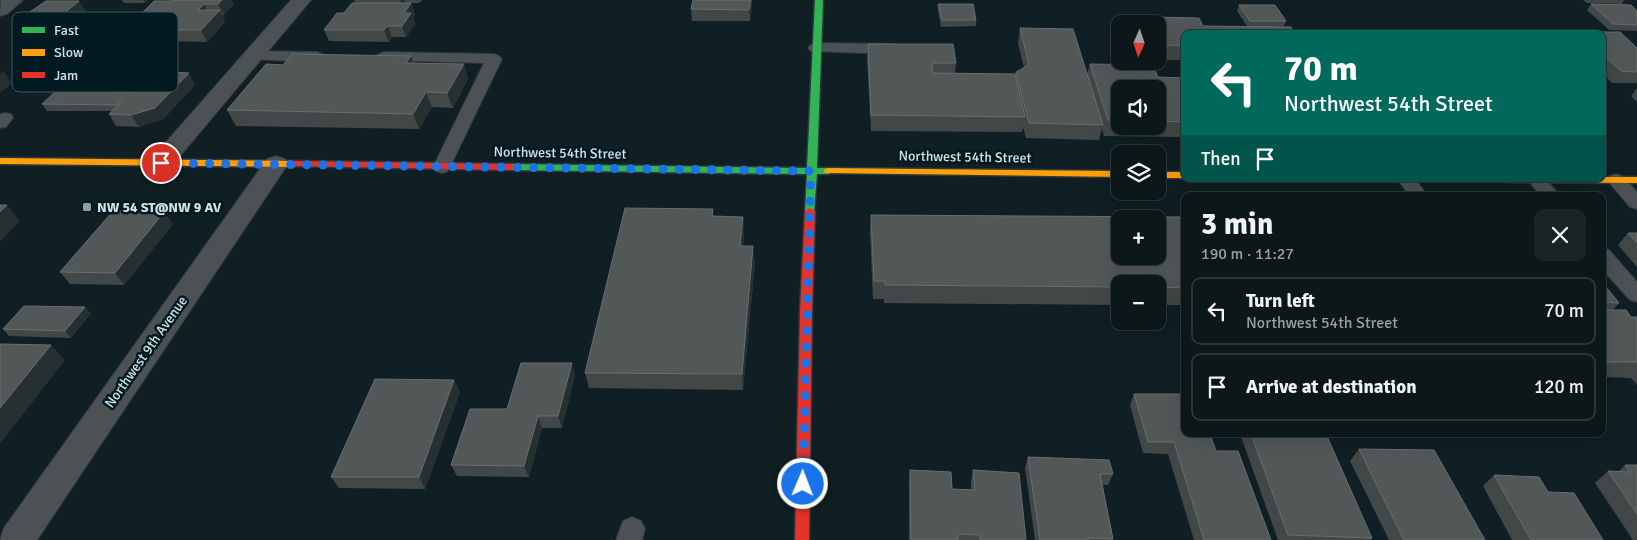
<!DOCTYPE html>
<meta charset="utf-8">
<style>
body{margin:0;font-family:Signika,sans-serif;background:#1a2427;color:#f1f3f6;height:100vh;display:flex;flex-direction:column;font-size:19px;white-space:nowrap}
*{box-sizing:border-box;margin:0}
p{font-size:16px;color:#9a9fa2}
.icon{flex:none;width:28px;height:28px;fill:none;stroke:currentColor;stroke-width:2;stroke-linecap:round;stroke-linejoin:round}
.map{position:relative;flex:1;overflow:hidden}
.drawer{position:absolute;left:1181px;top:192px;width:425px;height:245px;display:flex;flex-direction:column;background:#0c171a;border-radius:10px;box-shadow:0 5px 20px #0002,0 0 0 1px #2c3639}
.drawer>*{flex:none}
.guide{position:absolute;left:1181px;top:30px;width:425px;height:152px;border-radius:10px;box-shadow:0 5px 20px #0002,0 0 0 1px #2c3639;background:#00695c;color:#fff;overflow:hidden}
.needle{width:32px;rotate:183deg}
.fabs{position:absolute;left:1111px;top:15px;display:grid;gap:10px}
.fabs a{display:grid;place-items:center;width:55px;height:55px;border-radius:10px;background:#0c171a;box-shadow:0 5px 20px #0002,0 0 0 1px #2c3639;font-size:25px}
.pin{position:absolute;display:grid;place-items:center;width:42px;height:42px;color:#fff;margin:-21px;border:2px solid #fff;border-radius:50%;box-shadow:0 1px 5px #0007}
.me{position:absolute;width:55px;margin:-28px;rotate:1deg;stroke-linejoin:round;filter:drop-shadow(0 0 4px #0008)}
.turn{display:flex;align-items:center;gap:18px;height:105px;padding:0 20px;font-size:22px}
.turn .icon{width:65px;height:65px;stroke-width:2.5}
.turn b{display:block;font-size:35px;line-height:42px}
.then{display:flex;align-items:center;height:48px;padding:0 20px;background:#0003;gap:10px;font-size:19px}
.round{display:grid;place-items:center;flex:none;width:52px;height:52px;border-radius:10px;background:#1a2427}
.headline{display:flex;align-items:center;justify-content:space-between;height:85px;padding:0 20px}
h1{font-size:30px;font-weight:700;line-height:38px}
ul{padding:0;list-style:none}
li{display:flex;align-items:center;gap:15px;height:68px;margin:0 10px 8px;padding:0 10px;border:2px solid #2c3639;border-radius:10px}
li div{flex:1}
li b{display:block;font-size:19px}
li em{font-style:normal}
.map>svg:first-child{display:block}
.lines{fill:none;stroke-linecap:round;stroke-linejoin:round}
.lane-casing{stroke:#2d393d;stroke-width:2}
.street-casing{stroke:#2d393d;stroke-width:2}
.fast-casing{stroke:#2d393d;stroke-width:3}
.slow-casing{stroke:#2d393d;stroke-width:3}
.jam-casing{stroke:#2d393d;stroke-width:3}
.lane{fill:#4c5254;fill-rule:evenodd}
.street{fill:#4c5254;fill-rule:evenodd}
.fast{fill:#30b455;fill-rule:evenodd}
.slow{fill:#ff9f0a;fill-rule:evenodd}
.jam{fill:#e5322d;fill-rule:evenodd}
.wall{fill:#424847;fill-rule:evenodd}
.shaded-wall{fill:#273031}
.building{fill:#525858;stroke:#666e6f;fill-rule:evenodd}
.route{stroke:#1a73e8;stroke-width:9;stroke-dasharray:0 16.2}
.poi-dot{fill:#8f9ea2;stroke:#011a21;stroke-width:2}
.labels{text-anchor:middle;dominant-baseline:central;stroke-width:5;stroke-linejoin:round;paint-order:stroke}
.street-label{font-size:14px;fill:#d3e2e7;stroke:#011a21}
.poi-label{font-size:14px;font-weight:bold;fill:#d3e2e7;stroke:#011a21;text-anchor:start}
.key{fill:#011a21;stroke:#40565c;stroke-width:1}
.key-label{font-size:14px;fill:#d3e2e7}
</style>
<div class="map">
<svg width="1637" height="540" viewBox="0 0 1637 540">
<rect width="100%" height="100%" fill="#101f23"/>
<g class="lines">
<defs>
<path id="lane" d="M816,43L894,44L899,46L902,49L899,52L894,54L811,51L808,48L811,45Z
M252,51L317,52L322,54L325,57L322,60L317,62L247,59L244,56L247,53Z
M384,52L494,54L499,56L502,59L448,171L442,173L436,171L433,167L484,63L379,60L376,57L379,54Z
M5,113L11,114L13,118L6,127L0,128V114Z
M1616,174L1622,176L1637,192V209L1630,207L1607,180L1610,176Z
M1397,179H1415L1428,196H1410Z
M1527,179H1546L1560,196H1541Z
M1602,248L1609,250L1637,282V302L1630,300L1602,269Z
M632,517L641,521L645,529L642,540H616L623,521Z"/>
<path id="street" d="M23,0L7,14L0,16L1,0Z
M291,0H311L170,168L161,171L152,168L149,163L152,158Z
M276,156L285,159L288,164L37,540H0L4,528L267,159Z"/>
<path id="fast" d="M815,0H823L817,168H829L834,171L829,174H817L814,213L810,214L805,211L807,174L511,170L506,167L511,164L807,168Z"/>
<path id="slow" d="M0,158L294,161L299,164L294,167L0,164Z
M829,168L1120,171V177L825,173L824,171L825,169Z
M1158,172H1185V178H1158Z
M1602,177H1637V183L1506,182L1501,179H1602Z"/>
<path id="jam" d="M294,161L511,164L516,167L511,170L290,166L289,164L290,162Z
M810,208L815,211L812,312L809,540H795L800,312L805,211Z"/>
</defs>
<!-- lane casing -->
<use href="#lane" class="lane-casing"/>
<!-- street casing -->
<use href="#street" class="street-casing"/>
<!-- fast casing -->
<use href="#fast" class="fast-casing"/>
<!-- slow casing -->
<use href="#slow" class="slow-casing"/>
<!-- jam casing -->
<use href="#jam" class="jam-casing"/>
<!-- lane -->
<use href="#lane" class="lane"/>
<!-- street -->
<use href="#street" class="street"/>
<!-- fast -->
<use href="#fast" class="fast"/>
<!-- slow -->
<use href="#slow" class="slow"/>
<!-- jam -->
<use href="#jam" class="jam"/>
</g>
<!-- wall -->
<path class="wall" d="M122,0H148L145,3H124Z
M354,0H422L419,3H405H411L415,15L413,18L415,24L406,37H392L389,42L329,41L324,30L355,3Z
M693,0H752V6L750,21H692L691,9Z
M1583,0H1624L1622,4L1587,3Z
M79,1L86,12L53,40H20L12,28L20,22L18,20Z
M170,1L234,4L224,15H222L225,22L207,42L172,41L166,31H157L155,26H146L140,15Z
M938,4L976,20V26L941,27L938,10Z
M1591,4L1637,11V31L1609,30L1587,10Z
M1239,5L1286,21L1284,26L1185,34V60H1162L1158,51V24H1151L1153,17L1203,26H1247L1237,11Z
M1020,28L1087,75L1090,64L1158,77L1185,78V137L1104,136L1102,128L1099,140L1026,138L1023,127L1022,132L871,131L867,58L868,44L956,63L955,73L1015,75L1016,72L1024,68L1018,43ZM1120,89H1158V126H1120Z
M1579,32H1620L1637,48V83H1612L1602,73V34H1577Z
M411,56L414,63L468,79L453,108L432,107L419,129L236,126L227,110L283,65Z
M195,85L163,119L139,127L116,126L109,114L112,111H47L42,104L130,92L131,93Z
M1637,88V102L1631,96Z
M713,209V216L744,232L743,246L755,262L743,390L589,388L585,373Z
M164,212L173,224L124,285L70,284L60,272Z
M871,215L1185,217V305H1158V284H1120V305L884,303V299H873L870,232Z
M1628,233H1637V267L1618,245Z
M1602,282L1619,303L1613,310L1631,317H1637V385L1631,378L1602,377Z
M91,313L71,338L9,336L3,329Z
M575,375L562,428H542L529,477L457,476L451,465L507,409Z
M454,380L460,392L425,489L339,488L331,477Z
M1134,394L1216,451L1271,540H1194L1168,454L1143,453L1130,405Z
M1240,434H1326L1372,538L1371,540H1278Z
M1359,449L1485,540H1389L1350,461Z
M1028,457L1113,474L1108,485H1102L1113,539L1112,540H1035L1025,468Z
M1625,465H1637V540H1633L1595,483L1608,471L1618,472Z
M910,470L952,489L971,490V481L973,470L1026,540H909V481Z
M1494,475L1548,492L1603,540H1512L1483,486Z"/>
<!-- shaded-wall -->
<path class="shaded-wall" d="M143,0H148L145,3Z
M222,0H232L234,4L224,15L218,4Z
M400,0H404L406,3L403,7Z
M751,0H752V6L750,21L749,10Z
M79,1L86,12L53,40L45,29Z
M411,3L415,15L413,18L415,24L406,37L402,26L404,13Z
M204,4L210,15L198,10Z
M220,10L225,22L207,42L201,30Z
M388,26L392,37L389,42L384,30Z
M411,56L416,71L406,63Z
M464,64L468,79L453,108L447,93Z
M3,71L12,83L0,93V74Z
M189,73L195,85L163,119L139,127L131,115Z
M130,92L134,98L121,111L117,105Z
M426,92L432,107L419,129L413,114Z
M7,205L20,221L0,242V212Z
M164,212L173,224L124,285L115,273Z
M743,217L744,232L741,262L740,246Z
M753,246L755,262L743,390L742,374Z
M85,307L91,313L71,338L65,331Z
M51,345L65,360L0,444V408Z
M572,363L575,375L562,428L558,416Z
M454,380L460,392L425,489L419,477Z
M538,416L542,428L529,477L524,466Z"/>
<!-- building -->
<path class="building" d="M171,0H222L218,4H204L198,10H220L201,30H166L176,20H151L155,15H140L154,1H170Z
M693,0H751L749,10L691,9Z
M46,1H79L45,29L12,28L22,20H18Z
M352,3H411L404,13H411L402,26H388L384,30H324L337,13H344Z
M938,4H973L976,20H942Z
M1591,4L1631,5L1637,11V25L1613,24Z
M1239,5H1275L1286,21H1250Z
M1153,17L1199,18L1203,26L1291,27L1296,34H1185V46L1166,45L1158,26V24H1156Z
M1020,28L1073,29L1103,125L1029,123L1016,72L1029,65Z
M1415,31L1458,32L1460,34H1417Z
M1482,32L1512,33V34H1483Z
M1579,32H1620L1637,48V72L1621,71L1602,54V34H1581Z
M868,44H953L956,63H932L933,73L1015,74L1025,117L871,115Z
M292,54L411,56L406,63L464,64L447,93L426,92L413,114L227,110L266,64L283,65Z
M1090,64L1153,65L1158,77L1185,78V122L1158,121V89H1120V120H1108Z
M154,71L189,73L155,108L131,115L109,114Z
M56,91L130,92L117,105L42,104Z
M0,205H7L0,212Z
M625,208L713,209L712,216L743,217L740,246H753L742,374L585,373Z
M113,211L164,212L115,273L60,272Z
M871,215L1185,217V288L1158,287V284H1120V287L885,285V281H874ZM1120,219H1158V256H1120Z
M1628,233H1637V243Z
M1602,282L1619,303L1602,302Z
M24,306L85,307L65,331L3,329Z
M1602,310H1626L1631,317H1637V362H1602Z
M0,344L51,345L0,408Z
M521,363H572L558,416H538L524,466L451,465L470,409H507Z
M375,379L454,380L419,477H331Z
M1134,394H1185V434H1210L1216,451H1238L1271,540H1204L1174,442H1148Z
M1251,434H1326L1372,538L1288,535Z
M1359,449L1434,450L1485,540H1404Z
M1028,457L1109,460L1113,474H1100L1113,539L1088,538V540H1040Z
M1625,465H1637V514L1608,471L1630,472Z
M910,470L951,472L952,489L975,490L973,470L1019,473L1026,540H980V535L958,534V540H911Z
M1494,475L1539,477L1548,492L1574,493L1603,540H1531Z"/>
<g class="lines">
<!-- route -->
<path class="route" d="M161,163L811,171L803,484"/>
</g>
<!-- markers -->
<rect class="poi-dot" x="82" y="202" width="10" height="10" rx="2.5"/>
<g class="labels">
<!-- street labels -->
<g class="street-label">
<text transform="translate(560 153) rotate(1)">Northwest 54th Street</text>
<text transform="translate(965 157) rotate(1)">Northwest 54th Street</text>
<text transform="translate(146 352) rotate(-55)">Northwest 9th Avenue</text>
</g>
<!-- poi labels -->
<g class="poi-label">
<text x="97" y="207">NW 54 ST@NW 9 AV</text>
</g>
</g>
<!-- legend -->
<rect x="12" y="12" width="166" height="80" rx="8" class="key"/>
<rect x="22" y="27" width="23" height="6" fill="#30b455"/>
<rect x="22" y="49" width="23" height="7" fill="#ff9f0a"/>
<rect x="22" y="72" width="23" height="6" fill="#e5322d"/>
<g class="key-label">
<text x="54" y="35">Fast</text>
<text x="54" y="57">Slow</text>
<text x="54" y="80">Jam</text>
</g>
</svg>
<div class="fabs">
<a><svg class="needle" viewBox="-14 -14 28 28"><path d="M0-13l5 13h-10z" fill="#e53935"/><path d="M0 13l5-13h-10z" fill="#9a9fa2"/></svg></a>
<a><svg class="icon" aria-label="sound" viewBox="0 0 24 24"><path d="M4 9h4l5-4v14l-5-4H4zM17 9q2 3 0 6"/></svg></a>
<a><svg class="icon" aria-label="layers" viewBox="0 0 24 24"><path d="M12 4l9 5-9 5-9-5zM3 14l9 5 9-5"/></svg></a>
<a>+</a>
<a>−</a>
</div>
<div class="pin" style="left:161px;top:163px;background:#d93025"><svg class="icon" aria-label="arrive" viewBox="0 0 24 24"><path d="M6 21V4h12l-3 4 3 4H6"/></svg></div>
<svg class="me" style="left:803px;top:484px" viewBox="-20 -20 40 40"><circle r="17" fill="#1a73e8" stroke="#fff" stroke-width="3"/><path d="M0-11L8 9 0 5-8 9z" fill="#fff"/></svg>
<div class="guide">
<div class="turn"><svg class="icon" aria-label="left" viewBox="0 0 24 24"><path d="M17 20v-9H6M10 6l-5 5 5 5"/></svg><div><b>70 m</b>Northwest 54th Street</div></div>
<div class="then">Then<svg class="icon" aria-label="arrive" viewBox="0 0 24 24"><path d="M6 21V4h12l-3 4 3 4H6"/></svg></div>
</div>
<section class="drawer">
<div class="headline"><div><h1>3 min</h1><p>190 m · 11:27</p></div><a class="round"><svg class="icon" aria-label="close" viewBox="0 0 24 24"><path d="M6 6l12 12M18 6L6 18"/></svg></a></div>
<ul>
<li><svg class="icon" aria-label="left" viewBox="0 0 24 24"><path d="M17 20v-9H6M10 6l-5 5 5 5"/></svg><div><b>Turn left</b><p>Northwest 54th Street</p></div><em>70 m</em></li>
<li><svg class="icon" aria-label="arrive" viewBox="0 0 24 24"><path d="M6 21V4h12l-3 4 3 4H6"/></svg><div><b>Arrive at destination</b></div><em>120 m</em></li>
</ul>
</section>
</div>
